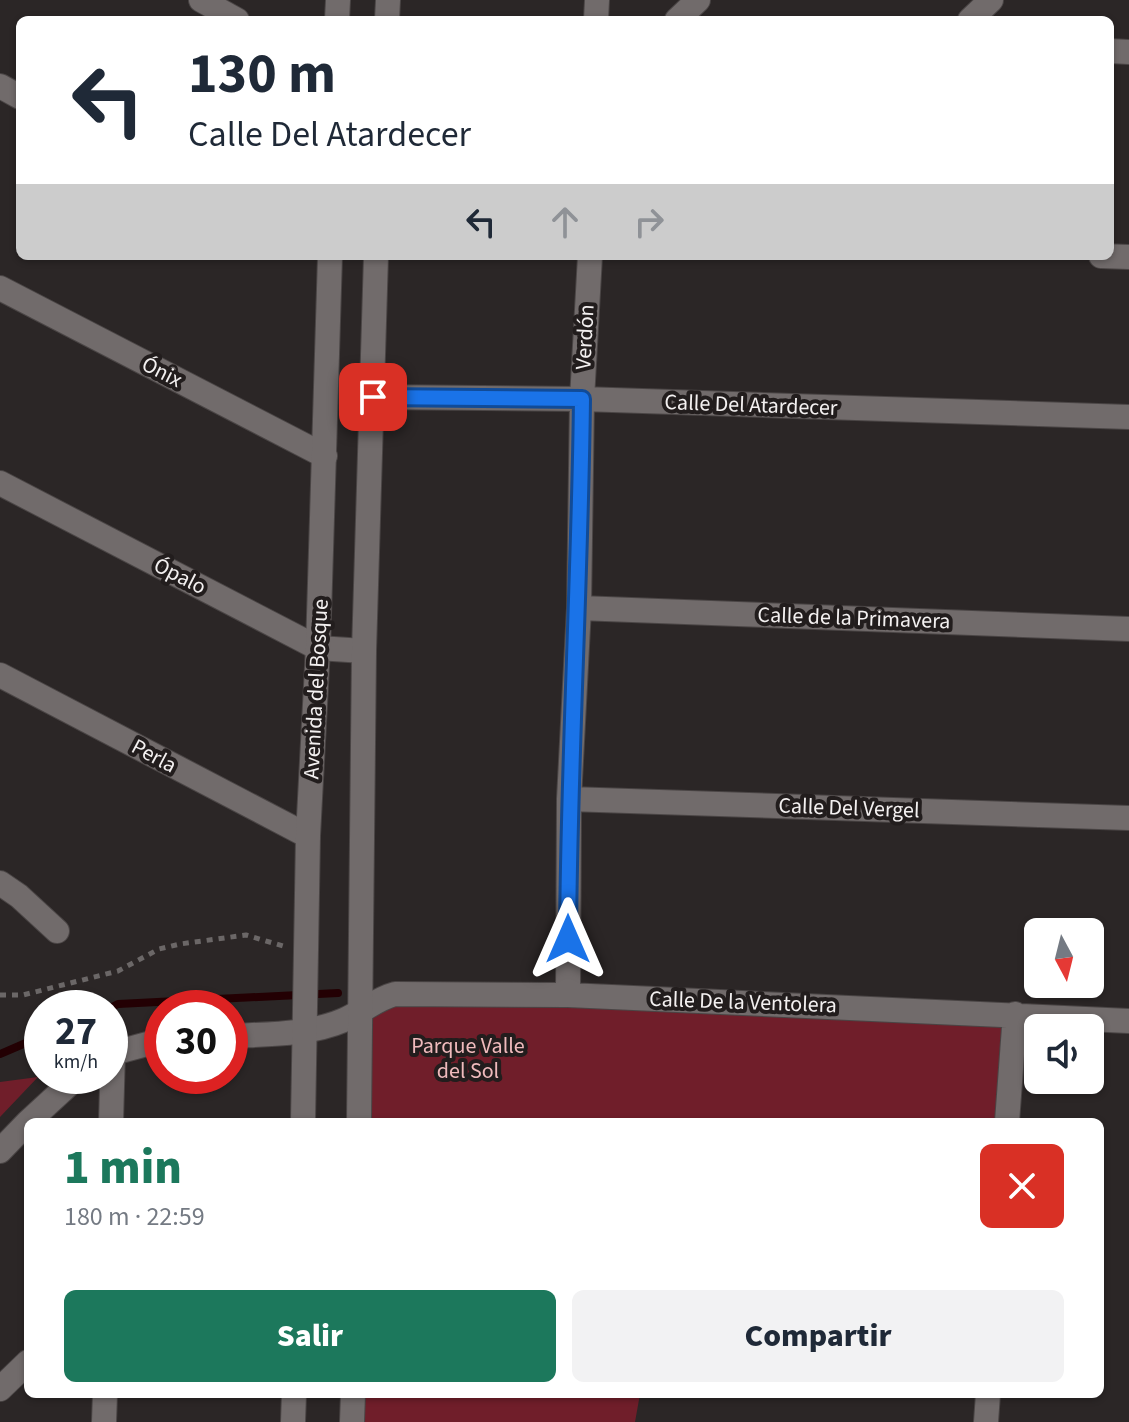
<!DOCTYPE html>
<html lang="es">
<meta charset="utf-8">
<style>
body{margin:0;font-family:"Source Sans 3",sans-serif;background:#f2f2f3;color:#1f2937;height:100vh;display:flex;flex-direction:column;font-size:30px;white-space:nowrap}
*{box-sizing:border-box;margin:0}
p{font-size:26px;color:#747a83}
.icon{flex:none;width:44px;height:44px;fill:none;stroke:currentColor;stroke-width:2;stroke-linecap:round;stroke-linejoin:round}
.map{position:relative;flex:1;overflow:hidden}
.drawer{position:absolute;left:24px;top:1118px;width:1080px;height:280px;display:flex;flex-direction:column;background:#fff;border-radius:12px;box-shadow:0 2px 6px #0004}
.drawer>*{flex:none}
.hud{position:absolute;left:16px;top:16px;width:1098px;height:244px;border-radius:12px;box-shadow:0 2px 6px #0004;background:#fff;color:#1f2937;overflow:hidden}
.needle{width:52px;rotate:173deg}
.buttons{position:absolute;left:1024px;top:918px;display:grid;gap:16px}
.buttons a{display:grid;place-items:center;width:80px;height:80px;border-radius:12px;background:#fff;box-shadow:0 2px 6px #0004;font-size:40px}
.speed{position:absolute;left:24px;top:990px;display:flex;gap:16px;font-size:40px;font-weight:700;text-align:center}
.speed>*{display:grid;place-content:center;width:104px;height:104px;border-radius:50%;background:#fff;box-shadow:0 2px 6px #0004;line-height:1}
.speed small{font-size:20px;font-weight:400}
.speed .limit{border:12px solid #d22;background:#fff;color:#111}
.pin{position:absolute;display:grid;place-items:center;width:68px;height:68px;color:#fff;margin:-34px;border-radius:16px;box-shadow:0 4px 12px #0006}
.me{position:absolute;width:88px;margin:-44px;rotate:0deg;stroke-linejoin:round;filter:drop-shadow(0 0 6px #0008)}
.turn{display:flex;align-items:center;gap:28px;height:168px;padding:0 40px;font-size:36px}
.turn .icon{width:104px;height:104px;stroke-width:2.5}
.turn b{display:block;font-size:56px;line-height:68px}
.lanes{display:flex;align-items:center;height:76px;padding:0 40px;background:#0003;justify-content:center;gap:40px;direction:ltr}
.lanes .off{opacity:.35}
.round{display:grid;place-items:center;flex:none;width:84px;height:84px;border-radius:12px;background:#f2f2f3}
.summary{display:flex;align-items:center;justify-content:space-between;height:136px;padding:0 40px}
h1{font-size:48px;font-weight:800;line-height:60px;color:#1c785c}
.cta{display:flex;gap:16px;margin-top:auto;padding:16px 40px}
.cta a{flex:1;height:92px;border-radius:12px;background:#1c785c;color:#fff;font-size:32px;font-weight:800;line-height:92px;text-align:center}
.cta a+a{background:#f2f2f3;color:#1f2937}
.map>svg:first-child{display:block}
.green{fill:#701e2a}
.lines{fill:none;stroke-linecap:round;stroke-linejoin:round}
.stream{stroke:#230003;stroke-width:8}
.street-casing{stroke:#4a4545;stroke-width:26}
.secondary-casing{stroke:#4a4545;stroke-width:26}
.path{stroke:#6b6767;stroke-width:5;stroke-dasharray:6 6;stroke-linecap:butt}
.street{stroke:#716b6b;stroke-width:24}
.secondary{stroke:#716b6b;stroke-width:24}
.route-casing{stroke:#114b97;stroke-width:20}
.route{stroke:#1a73e8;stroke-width:14}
.labels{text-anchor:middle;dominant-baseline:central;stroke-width:8;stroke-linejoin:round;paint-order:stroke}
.street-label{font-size:22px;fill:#f3f0f0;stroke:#221d1d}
.park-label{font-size:22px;fill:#efbabc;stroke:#221d1d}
</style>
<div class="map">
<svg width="1129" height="1422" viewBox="0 0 1129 1422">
<rect width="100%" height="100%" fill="#2b2626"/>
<!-- green -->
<path class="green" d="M379,998L1015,1014L1007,1122H359L362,1012Z
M38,1077L0,1117V1082Z
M353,1394H640L635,1422H352Z"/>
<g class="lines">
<!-- stream -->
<path class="stream" d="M110,1008L118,1004L338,993
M0,1054L42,1036"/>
<defs>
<path id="street" d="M201,0L237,20
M596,20L597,0
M677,20L698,0
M970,20L991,0
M1110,51L1129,52
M0,86L20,97
M1101,256L1129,257
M0,288L325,456
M373,397L582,399L1129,417
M0,483L318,648L364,651
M579,608L1129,629
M0,675L308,836
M569,799L1129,818
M0,883L19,896L57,931
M568,995L569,799L579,608L582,399L590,256
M230,1036C268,1034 309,1035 344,1020C362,1012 376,999 395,994L568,995L1129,1021
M110,1054L162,1040
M28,1122L78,1076
M111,1122L113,1052
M1007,1122L1015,1014
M0,1151L28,1122
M0,1389L28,1362
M104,1422L105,1394
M986,1422L988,1394"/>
<path id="secondary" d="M337,20L338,0
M387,20L388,0
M303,1122L308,836L318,648L330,256
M359,1122L364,651L376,256
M293,1422L294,1394
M352,1422L353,1394"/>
</defs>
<!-- street casing -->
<use href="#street" class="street-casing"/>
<!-- secondary casing -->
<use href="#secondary" class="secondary-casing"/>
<!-- path -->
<path class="path" d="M0,995H23L118,971L159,949L180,944L246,935L283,946"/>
<!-- street -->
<use href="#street" class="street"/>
<!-- secondary -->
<use href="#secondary" class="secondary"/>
</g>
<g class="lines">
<defs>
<path id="route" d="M373,397L582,399C580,579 569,759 568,939"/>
</defs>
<!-- route casing -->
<use href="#route" class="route-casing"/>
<!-- route -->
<use href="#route" class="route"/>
</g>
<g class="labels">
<!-- street labels -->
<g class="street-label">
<text transform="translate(585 337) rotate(-87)">Verdón</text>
<text transform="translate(162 372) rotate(27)">Ónix</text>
<text transform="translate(751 405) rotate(2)">Calle Del Atardecer</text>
<text transform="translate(180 576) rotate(27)">Ópalo</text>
<text transform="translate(854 618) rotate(2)">Calle de la Primavera</text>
<text transform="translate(316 689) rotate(-87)">Avenida del Bosque</text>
<text transform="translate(154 756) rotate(28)">Perla</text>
<text transform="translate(849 808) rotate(2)">Calle Del Vergel</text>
<text transform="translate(743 1002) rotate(2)">Calle De la Ventolera</text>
</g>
<!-- park labels -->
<g class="park-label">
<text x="468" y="1046">Parque Valle<tspan x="468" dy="25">del Sol</tspan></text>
</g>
</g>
</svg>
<div class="buttons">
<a><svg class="needle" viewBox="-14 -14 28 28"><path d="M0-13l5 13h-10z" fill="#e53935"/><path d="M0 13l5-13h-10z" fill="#747a83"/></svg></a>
<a><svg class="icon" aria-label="sound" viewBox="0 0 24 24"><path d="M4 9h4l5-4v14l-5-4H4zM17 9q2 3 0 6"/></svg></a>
</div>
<div class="speed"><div>27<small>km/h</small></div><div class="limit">30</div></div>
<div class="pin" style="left:373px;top:397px;background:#d93025"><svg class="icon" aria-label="arrive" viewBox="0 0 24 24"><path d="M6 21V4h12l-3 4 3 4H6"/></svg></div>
<svg class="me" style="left:568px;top:939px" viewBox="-20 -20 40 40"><path d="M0-17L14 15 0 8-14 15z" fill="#1a73e8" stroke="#fff" stroke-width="4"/></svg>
<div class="hud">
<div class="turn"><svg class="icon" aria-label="left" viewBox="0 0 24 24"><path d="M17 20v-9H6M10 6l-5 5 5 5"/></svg><div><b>130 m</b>Calle Del Atardecer</div></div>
<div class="lanes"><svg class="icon" aria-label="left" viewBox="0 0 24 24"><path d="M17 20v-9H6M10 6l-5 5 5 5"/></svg><svg class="icon off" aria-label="ahead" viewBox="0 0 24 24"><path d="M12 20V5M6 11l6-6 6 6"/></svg><svg class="icon off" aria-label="right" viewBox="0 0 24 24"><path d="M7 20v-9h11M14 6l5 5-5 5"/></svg></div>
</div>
<section class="drawer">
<div class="summary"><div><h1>1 min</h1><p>180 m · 22:59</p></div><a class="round" style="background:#d93025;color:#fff"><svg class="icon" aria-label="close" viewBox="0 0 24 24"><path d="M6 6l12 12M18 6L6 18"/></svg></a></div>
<div class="cta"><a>Salir</a><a>Compartir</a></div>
</section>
</div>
